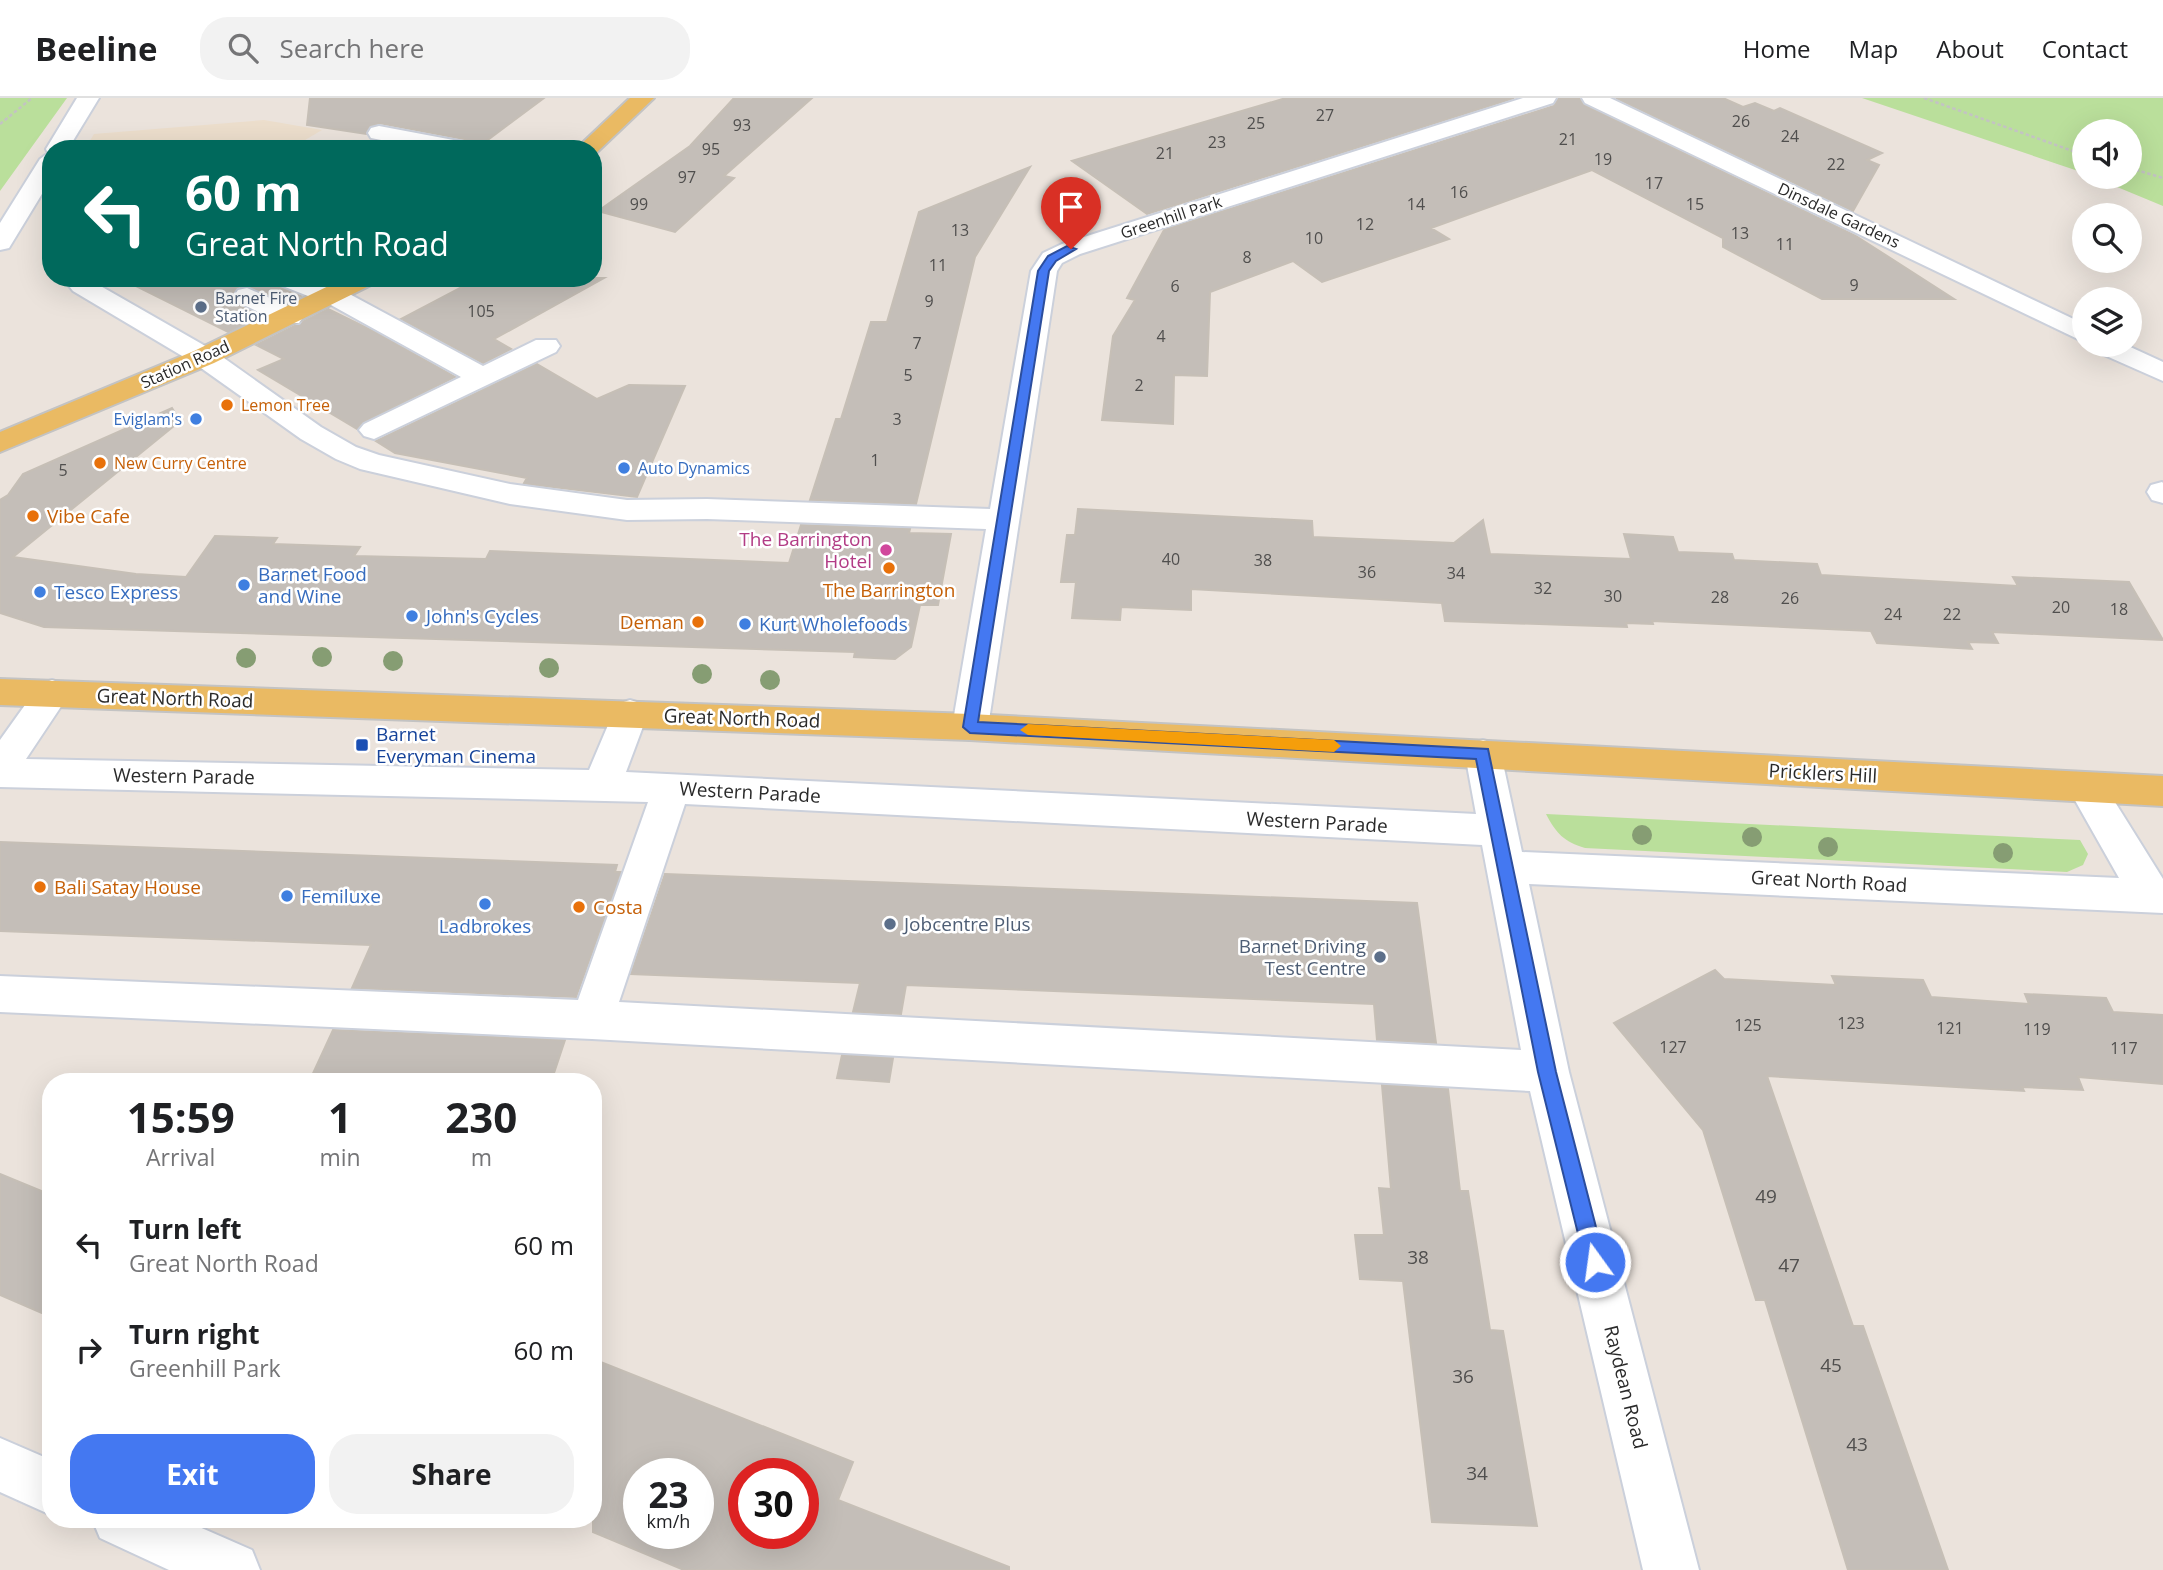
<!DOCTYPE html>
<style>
body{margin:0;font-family:"Open Sans",sans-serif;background:#f2f2f2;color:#202124;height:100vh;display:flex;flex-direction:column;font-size:26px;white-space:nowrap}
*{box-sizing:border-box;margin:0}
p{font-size:23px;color:#757577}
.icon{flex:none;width:38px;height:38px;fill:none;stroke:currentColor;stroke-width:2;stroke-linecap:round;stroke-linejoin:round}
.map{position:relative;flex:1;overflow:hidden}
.sheet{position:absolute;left:42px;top:975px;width:560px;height:455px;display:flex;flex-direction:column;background:#fff;border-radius:28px;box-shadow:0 7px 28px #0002}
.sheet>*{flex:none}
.hud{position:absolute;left:42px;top:42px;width:560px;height:147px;border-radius:28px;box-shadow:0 7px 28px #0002;background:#00695c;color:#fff;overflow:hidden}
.controls{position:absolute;left:2072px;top:21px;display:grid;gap:14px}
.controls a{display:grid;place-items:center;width:70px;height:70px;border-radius:50%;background:#fff;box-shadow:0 7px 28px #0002;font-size:35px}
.speed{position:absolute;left:623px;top:1360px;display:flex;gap:14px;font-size:35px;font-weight:700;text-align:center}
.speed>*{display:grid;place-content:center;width:91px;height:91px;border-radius:50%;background:#fff;box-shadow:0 7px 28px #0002;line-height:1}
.speed small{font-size:18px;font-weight:400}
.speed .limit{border:10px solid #d22;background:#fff;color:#111}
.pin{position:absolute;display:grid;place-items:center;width:60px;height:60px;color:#fff;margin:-72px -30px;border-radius:50% 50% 50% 0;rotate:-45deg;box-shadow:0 0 7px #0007}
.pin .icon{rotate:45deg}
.me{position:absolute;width:77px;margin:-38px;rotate:346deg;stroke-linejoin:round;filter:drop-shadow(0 0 5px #0008)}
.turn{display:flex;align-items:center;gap:24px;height:147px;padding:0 28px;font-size:32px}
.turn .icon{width:91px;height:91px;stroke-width:2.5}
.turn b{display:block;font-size:49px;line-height:60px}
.eta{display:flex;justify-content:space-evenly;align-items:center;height:119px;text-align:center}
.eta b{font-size:42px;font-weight:700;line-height:49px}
.button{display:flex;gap:14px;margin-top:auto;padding:14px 28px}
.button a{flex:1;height:80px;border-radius:28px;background:#4478f1;color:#fff;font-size:28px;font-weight:700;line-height:80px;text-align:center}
.button a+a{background:#f2f2f2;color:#202124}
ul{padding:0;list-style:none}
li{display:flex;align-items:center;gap:21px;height:105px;padding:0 28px}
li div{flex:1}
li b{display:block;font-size:26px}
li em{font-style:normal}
header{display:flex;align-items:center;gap:42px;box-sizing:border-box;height:98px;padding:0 35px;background:#fff;border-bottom:2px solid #e0e0e0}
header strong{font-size:33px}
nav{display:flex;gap:38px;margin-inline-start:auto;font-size:24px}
.search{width:490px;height:63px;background:#f2f2f2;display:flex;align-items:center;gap:18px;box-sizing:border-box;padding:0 24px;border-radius:28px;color:#757577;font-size:26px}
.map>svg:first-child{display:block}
.education{fill:#ecdecc}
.green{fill:#badf9b}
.building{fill:#c4beb8;stroke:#c6bfb6;stroke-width:2;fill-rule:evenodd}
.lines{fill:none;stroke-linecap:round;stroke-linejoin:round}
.minor-casing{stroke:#cbd0db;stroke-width:4}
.major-casing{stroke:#c3c3c3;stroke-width:4}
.path{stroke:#c3c3c3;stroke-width:2.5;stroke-dasharray:3.5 2.5;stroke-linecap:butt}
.minor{fill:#fff;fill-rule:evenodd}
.major{fill:#eaba63;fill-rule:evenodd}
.tree{fill:#869d73}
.route{fill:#4478f1;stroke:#2c4e9d;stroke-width:2}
.slow{fill:#f59e0b}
.service-dot{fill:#5c6f8a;stroke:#fff;stroke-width:2.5}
.food-dot{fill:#e8710a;stroke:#fff;stroke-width:2.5}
.shop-dot{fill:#3f7fe0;stroke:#fff;stroke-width:2.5}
.hotel-dot{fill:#d1479c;stroke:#fff;stroke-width:2.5}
.transit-dot{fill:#1a4fb4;stroke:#fff;stroke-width:2.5}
.labels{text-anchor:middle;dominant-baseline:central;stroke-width:5;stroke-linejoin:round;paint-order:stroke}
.number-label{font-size:16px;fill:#504f4e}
.far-street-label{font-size:16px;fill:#2a2a2a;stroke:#fff}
.far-service-label{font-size:16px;fill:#4e5e75;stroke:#fff;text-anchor:start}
.far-food-label{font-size:16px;fill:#c56008;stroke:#fff;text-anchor:start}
.far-shop-label{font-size:16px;fill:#366cbe;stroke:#fff;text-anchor:end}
.food-label{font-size:19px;fill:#c56008;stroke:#fff;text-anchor:start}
.hotel-label{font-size:19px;fill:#b23c85;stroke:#fff;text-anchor:end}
.shop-label{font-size:19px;fill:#366cbe;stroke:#fff;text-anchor:start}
.street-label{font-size:19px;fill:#2a2a2a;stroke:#fff}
.transit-label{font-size:19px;fill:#164399;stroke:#fff;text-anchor:start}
.service-label{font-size:19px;fill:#4e5e75;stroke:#fff;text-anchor:start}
.near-number-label{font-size:19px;fill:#504f4e}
</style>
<header>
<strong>Beeline</strong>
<div class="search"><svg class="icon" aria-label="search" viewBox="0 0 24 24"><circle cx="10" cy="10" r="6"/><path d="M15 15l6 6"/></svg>Search here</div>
<nav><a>Home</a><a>Map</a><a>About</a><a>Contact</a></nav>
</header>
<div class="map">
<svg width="2163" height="1472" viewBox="0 0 2163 1472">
<rect width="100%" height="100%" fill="#ebe3dc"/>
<!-- education -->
<path class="education" d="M264,22L322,32L290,51H85L94,36Z"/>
<!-- green -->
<path class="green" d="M0,0H67L0,93Z
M1862,0H2163V108L2093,79H2130V33H2084V75Z
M1546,716L2080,742L2088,756L2083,767L2067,774L1585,750C1564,744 1556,735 1546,716Z"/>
<!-- building -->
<path class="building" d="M310,0H544L477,50L464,41L379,25L369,29L366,36L307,27Z
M734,0H812L724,78L734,80L675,134L598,113L690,48Z
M1286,0H1514L1147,116L1072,63Z
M1559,0H1579L1584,7L1856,138L1954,201H1822L1723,149V140L1592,72L1431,130L1449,141L1322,184L1293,163L1210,194L1207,278L1174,277L1173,326L1102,322L1113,238L1135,202L1127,200L1164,132L1554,8Z
M1616,0H1723L1743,9L1755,5L1774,13L1780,10L1882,55L1867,62L1879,67L1853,113Z
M1030,69L975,159L916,406L810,402L836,321H841L871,224H887L919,114Z
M120,180H269L274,187L301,198L287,205L248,188L237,189L232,197L236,205L261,218L228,234Z
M479,180H604L494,241L511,251L483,265L401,221Z
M328,211L375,234L455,279L363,324L357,331L258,272L284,261L256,247Z
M537,266L597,301L629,287L685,288L637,399L528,386L524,385L527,380L395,355L376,343Z
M172,310L180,323L13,459L136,476L186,479L215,438L277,440L273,446L360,449L354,458L486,461L490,453L789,465L801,427L910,431L909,435L951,436L938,507H920L911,549L895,561L854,559L855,554L44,529L0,515V402L8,397L23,376Z
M1078,411L1312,423L1313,439L1454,445L1483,422L1490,456L1631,461L1624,436L1673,439L1678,454L1732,456L1734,462L1817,466L1821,477L2018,488L2013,479L2129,484L2163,542L1992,534L1998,545L1968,544L1972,551L1877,545L1871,533L1652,523L1653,526L1626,525L1627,529L1445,523L1442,505L1191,491V512L1121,509L1120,522L1072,520L1076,484H1061L1067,437H1075Z
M0,744L617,767L615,774H621L576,899L352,890L371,847L0,833Z
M665,776L1417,805L1436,945L1377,942L1374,906L906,887L901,916L853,914L860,885L631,876Z
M1715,872L1724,881L1836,887L1832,878L1923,882L1931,899L2029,906L2025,896L2106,900L2113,914L2163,917V986L2078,979L2083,992L2022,989L2024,993L1767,978L1853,1228H1863L1948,1472H1848L1765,1202H1756L1703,1032L1614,925Z
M333,932L565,942L551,984H309Z
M842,957L893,960L889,984L837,980Z
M1382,987L1448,991L1460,1093H1468L1490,1232L1503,1233L1537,1428L1432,1424L1403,1183L1360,1181L1355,1137H1384L1379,1090L1391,1091Z
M0,1076L51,1097V1219L0,1197Z
M593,1261L853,1364L838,1402L1009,1469V1472H684L593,1434ZM639,1376H698V1435H639ZM744,1376H803V1435H744Z"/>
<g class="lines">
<defs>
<path id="minor" d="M77,0H99L68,51H51V81L9,150L0,152V125L40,61L48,55L46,51Z
M1523,0H1556L1553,5L1080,156L1062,165L1057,173L988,629L983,639L970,642L957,639L952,629L986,431L707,421L627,422L510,406L360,371L336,361L301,341L194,265L73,193L69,188L75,180H101L97,186L214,253L321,329L356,349L379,357L510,386L627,402L707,401L990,411L1031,173L1043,155L1062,146Z
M1582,0H1610L2084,226V244L1585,5Z
M379,28L464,44L475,51H427L371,40L368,35L371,30Z
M271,180H306L342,192L483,268L536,242H556L560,248L556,254L374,341L364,338L359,332L364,326L461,279L331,207L275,185Z
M247,190L299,213L303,219L299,225H281L238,204L234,198L238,192Z
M2091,247H2126L2163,264V283L2095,253Z
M2162,384L2163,385V405L2152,402L2147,394L2151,387Z
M52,582L64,586L70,595L26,661L589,672L617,606L630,602L643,606L648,615L626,674L1476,716L1465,656L1470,646L1483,642L1496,646L1501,656L1522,754L2119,780L2068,690L2074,680L2087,675L2100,680L2163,781V815L1529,786L1569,974L1699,1472H1643L1530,993L592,941L0,914V878L578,902L648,704L0,689V642L40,586ZM685,706L1482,747L1521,952L619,904Z
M0,1340L51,1362V1417L0,1394Z
M92,1421H181L252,1452L260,1472H169L100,1440Z"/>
<path id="major" d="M630,0H654L595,56L593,51H576Z
M345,180H379L375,185L214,265L0,354V334L194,253Z
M0,581L970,616L2163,678V708L970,642L0,607Z"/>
</defs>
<!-- minor casing -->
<use href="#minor" class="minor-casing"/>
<!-- major casing -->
<use href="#major" class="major-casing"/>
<!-- path -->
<path class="path" d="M1924,0L2084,57
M0,26L32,0
M2130,70L2163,80"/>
<!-- minor -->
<use href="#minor" class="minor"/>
<!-- major -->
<use href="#major" class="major"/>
</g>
<!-- trees -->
<g class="tree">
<circle cx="322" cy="559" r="10"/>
<circle cx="246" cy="560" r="10"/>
<circle cx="393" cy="563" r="10"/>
<circle cx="549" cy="570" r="10"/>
<circle cx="702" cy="576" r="10"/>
<circle cx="770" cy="582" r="10"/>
<circle cx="1642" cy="737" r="10"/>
<circle cx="1752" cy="739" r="10"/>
<circle cx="1828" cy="749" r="10"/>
<circle cx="2003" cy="755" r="10"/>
</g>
<!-- route -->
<path class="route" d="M1067,148L1076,151L1056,163L1049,173L978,624L1488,651L1556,974L1605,1164L1602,1171L1595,1174L1588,1171L1585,1164L1538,974L1476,661L970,635L963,629L1038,173L1048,158Z"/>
<!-- slow -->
<path class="slow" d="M1028,626L1334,642L1341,648L1334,654L1028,637L1020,632Z"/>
<!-- markers -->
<g class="service-dot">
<circle cx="201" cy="209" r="7"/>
<circle cx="890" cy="826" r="7"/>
<circle cx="1380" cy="859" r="7"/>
</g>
<g class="food-dot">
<circle cx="227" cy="307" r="7"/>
<circle cx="100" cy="365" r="7"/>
<circle cx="33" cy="418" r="7"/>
<circle cx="889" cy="470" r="7"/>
<circle cx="698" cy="524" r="7"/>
<circle cx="40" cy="789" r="7"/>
<circle cx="579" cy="809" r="7"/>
</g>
<g class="shop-dot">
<circle cx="196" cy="321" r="7"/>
<circle cx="624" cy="370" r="7"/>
<circle cx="244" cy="487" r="7"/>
<circle cx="40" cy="494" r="7"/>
<circle cx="412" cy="518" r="7"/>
<circle cx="745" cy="526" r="7"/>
<circle cx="287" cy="798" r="7"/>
<circle cx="485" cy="806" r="7"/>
</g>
<circle class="hotel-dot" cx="886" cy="452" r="7"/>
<rect class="transit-dot" x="355" y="640" width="14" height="14" rx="3.5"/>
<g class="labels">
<!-- number labels -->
<g class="number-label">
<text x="1325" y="17">27</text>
<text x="1741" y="23">26</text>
<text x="1256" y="25">25</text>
<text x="742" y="27">93</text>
<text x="1790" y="38">24</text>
<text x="1568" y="41">21</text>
<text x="1217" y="44">23</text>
<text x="711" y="51">95</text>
<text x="1165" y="55">21</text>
<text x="1603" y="61">19</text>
<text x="1836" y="66">22</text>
<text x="687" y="79">97</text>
<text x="1654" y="85">17</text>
<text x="1459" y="94">16</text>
<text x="639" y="106">99</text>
<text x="1416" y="106">14</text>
<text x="1695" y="106">15</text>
<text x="1365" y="126">12</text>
<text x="960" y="132">13</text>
<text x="1740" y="135">13</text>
<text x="1314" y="140">10</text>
<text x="1785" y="146">11</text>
<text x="1247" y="159">8</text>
<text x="938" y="167">11</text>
<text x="1854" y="187">9</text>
<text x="1175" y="188">6</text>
<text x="929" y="203">9</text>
<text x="481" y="213">105</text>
<text x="1161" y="238">4</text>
<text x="917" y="245">7</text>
<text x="908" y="277">5</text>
<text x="1139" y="287">2</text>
<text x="897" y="321">3</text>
<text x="875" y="362">1</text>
<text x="63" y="372">5</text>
<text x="1171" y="461">40</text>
<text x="1263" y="462">38</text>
<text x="1367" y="474">36</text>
<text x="1456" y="475">34</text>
<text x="1543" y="490">32</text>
<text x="1613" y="498">30</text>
<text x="1720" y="499">28</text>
<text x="1790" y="500">26</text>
<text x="2061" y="509">20</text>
<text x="2119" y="511">18</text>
<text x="1893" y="516">24</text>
<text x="1952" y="516">22</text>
<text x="1851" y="925">123</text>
<text x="1748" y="927">125</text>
<text x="1950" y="930">121</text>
<text x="2037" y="931">119</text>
<text x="1673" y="949">127</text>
<text x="2124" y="950">117</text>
</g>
<!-- far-street labels -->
<g class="far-street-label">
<text transform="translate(1839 117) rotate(25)">Dinsdale Gardens</text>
<text transform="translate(1171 119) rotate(-18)">Greenhill Park</text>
<text transform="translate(185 266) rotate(-24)">Station Road</text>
</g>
<!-- far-service labels -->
<g class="far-service-label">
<text x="215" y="200">Barnet Fire<tspan x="215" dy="18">Station</tspan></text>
</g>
<!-- far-food labels -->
<g class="far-food-label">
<text x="241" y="307">Lemon Tree</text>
<text x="114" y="365">New Curry Centre</text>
</g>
<!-- far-shop labels -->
<g class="far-shop-label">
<text x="182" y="321">Eviglam's</text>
<text x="638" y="370" text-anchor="start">Auto Dynamics</text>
</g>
<!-- food labels -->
<g class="food-label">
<text x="47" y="418">Vibe Cafe</text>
<text x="889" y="492" text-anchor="middle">The Barrington</text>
<text x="684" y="524" text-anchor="end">Deman</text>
<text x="54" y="789">Bali Satay House</text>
<text x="593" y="809">Costa</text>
</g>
<!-- hotel labels -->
<g class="hotel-label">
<text x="872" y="441">The Barrington<tspan x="872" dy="22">Hotel</tspan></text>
</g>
<!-- shop labels -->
<g class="shop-label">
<text x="258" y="476">Barnet Food<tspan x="258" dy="22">and Wine</tspan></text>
<text x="54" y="494">Tesco Express</text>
<text x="426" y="518">John's Cycles</text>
<text x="759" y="526">Kurt Wholefoods</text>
<text x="301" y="798">Femiluxe</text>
<text x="485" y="828" text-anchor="middle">Ladbrokes</text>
</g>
<!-- street labels -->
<g class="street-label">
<text transform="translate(175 600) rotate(2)">Great North Road</text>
<text transform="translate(742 620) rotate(2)">Great North Road</text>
<text transform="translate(1823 675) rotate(3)">Pricklers Hill</text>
<text transform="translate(184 678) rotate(1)">Western Parade</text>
<text transform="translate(750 694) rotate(3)">Western Parade</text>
<text transform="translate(1317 724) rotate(3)">Western Parade</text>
<text transform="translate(1829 783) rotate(3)">Great North Road</text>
<text transform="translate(1626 1289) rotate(76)">Raydean Road</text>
</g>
<!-- transit labels -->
<g class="transit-label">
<text x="376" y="636">Barnet<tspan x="376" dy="22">Everyman Cinema</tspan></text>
</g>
<!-- service labels -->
<g class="service-label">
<text x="904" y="826">Jobcentre Plus</text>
<text x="1366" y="848" text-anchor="end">Barnet Driving<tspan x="1366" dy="22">Test Centre</tspan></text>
</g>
<!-- near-number labels -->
<g class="near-number-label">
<text x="1766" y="1098">49</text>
<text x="1418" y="1159">38</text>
<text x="1789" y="1167">47</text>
<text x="1831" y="1267">45</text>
<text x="1463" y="1278">36</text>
<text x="1857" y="1346">43</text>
<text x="1477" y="1375">34</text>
</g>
</g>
</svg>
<div class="controls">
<a><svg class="icon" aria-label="sound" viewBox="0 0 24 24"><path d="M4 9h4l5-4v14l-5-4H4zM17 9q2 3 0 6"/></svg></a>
<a><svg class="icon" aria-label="search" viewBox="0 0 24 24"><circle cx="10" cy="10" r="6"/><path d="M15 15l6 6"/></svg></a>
<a><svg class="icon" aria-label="layers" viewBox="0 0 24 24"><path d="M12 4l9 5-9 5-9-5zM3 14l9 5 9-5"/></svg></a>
</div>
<div class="speed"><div>23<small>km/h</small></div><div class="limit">30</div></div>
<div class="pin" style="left:1071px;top:151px;background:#d93025"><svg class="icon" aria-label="arrive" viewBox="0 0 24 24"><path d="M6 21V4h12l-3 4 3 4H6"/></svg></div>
<svg class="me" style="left:1595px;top:1164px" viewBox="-20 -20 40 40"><circle r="17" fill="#4478f1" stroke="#fff" stroke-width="3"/><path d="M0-11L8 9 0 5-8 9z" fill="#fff"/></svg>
<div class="hud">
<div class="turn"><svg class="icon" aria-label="left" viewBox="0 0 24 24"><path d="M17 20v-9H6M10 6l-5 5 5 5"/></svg><div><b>60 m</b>Great North Road</div></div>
</div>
<section class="sheet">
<div class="eta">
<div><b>15:59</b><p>Arrival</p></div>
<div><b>1</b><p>min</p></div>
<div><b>230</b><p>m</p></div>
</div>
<ul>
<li><svg class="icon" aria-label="left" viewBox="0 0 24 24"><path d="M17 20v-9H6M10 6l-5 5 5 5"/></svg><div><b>Turn left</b><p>Great North Road</p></div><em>60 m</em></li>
<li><svg class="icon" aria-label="right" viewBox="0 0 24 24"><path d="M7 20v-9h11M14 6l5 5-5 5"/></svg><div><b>Turn right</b><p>Greenhill Park</p></div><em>60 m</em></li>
</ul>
<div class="button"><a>Exit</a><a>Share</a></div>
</section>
</div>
